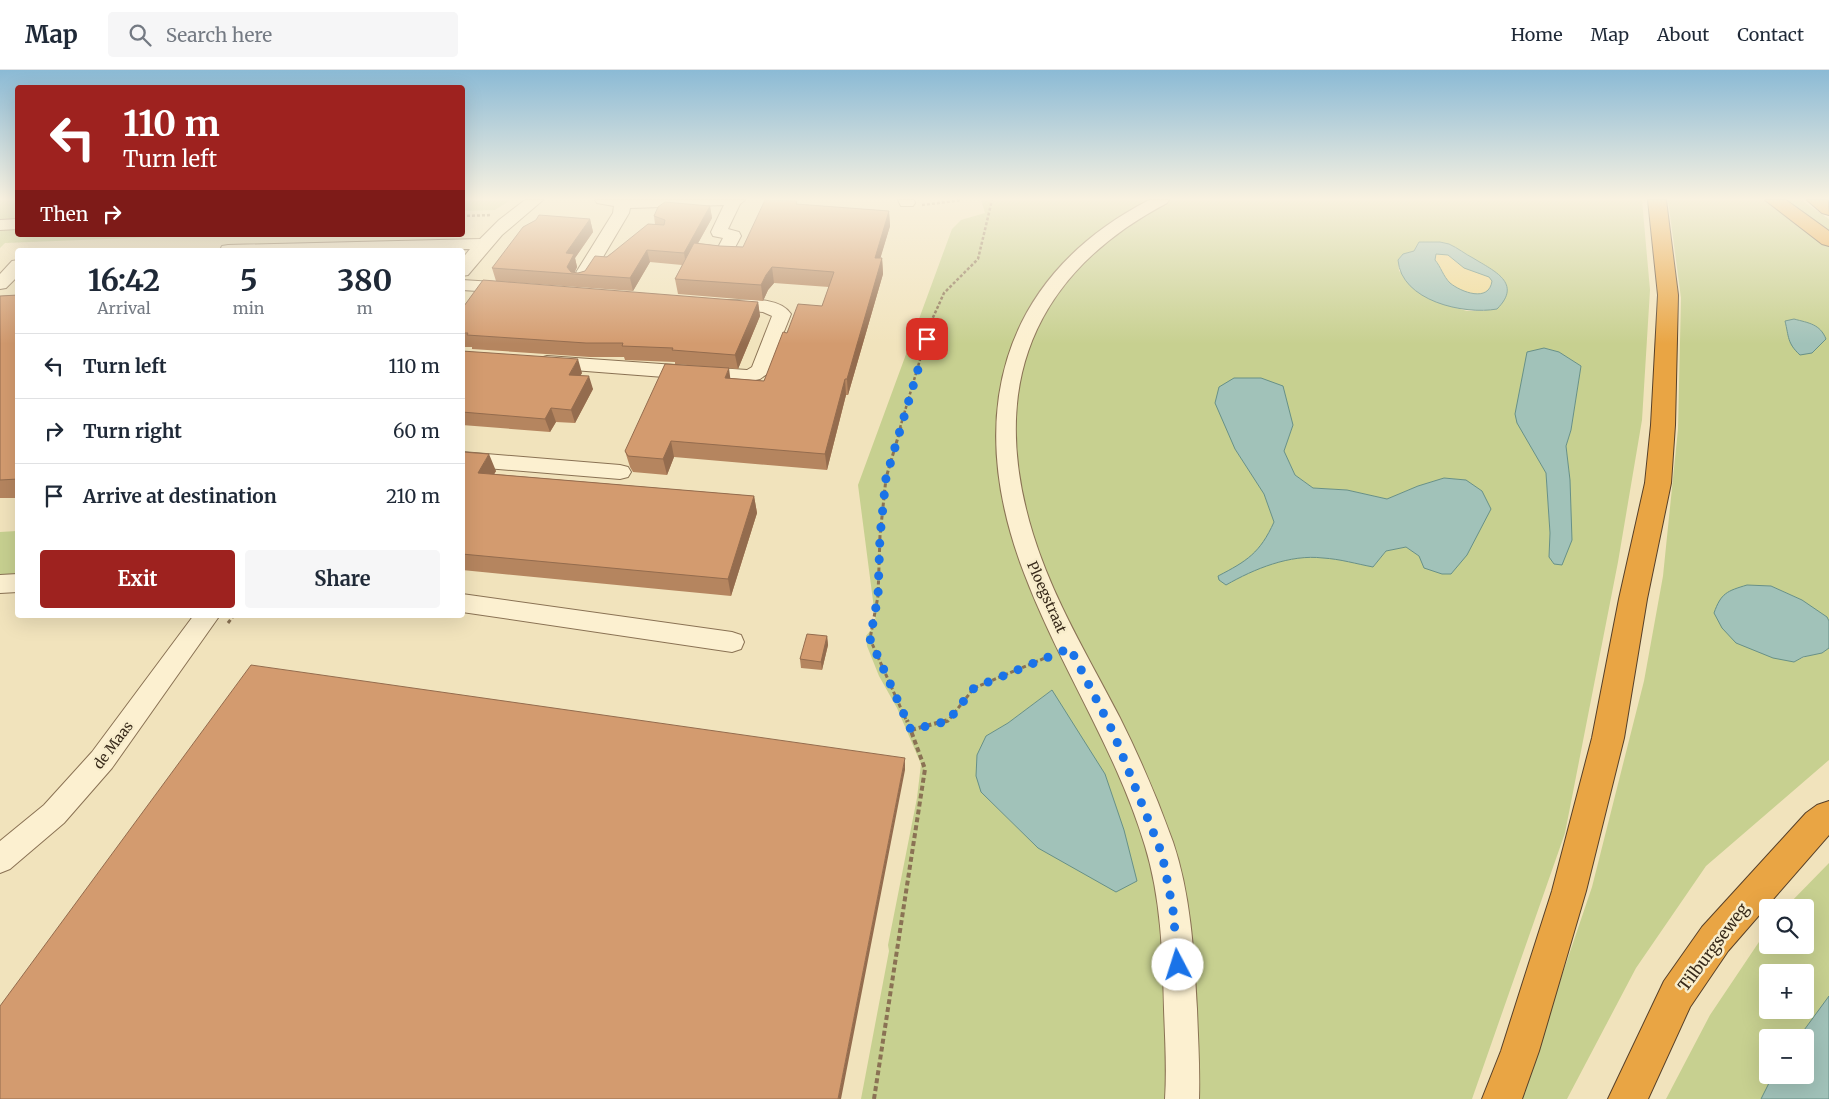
<!DOCTYPE html>
<meta charset="utf-8">
<style>
body{margin:0;font-family:Merriweather,serif;background:#f6f6f7;color:#1f2937;height:100vh;display:flex;flex-direction:column;font-size:19px;white-space:nowrap}
*{box-sizing:border-box;margin:0}
p{font-size:16px;color:#747a83}
.icon{flex:none;width:28px;height:28px;fill:none;stroke:currentColor;stroke-width:2;stroke-linecap:round;stroke-linejoin:round}
.map{position:relative;flex:1;overflow:hidden}
.side{position:absolute;left:15px;top:178px;width:450px;height:370px;display:flex;flex-direction:column;background:#fff;border-radius:5px;box-shadow:0 5px 20px #0002}
.side>*{flex:none}
.hud{position:absolute;left:15px;top:15px;width:450px;height:152px;border-radius:5px;box-shadow:0 5px 20px #0002;background:#9e221f;color:#fff;overflow:hidden}
.buttons{position:absolute;left:1759px;top:829px;display:grid;gap:10px}
.buttons a{display:grid;place-items:center;width:55px;height:55px;border-radius:5px;background:#fff;box-shadow:0 5px 20px #0002;font-size:25px}
.pin{position:absolute;display:grid;place-items:center;width:42px;height:42px;color:#fff;margin:-21px;border-radius:10px;box-shadow:0 2px 8px #0006}
.me{position:absolute;width:55px;margin:-28px;rotate:355deg;stroke-linejoin:round;filter:drop-shadow(0 0 4px #0008)}
.turn{display:flex;align-items:center;gap:18px;height:105px;padding:0 25px;font-size:22px}
.turn .icon{width:65px;height:65px;stroke-width:2.5}
.turn b{display:block;font-size:35px;line-height:42px}
.then{display:flex;align-items:center;height:48px;padding:0 25px;background:#0003;gap:10px;font-size:19px}
.eta{display:flex;justify-content:space-evenly;align-items:center;height:85px;text-align:center}
.eta b{font-size:30px;font-weight:700;line-height:35px}
.primary-button{display:flex;gap:10px;margin-top:auto;padding:10px 25px}
.primary-button a{flex:1;height:58px;border-radius:5px;background:#9e221f;color:#fff;font-size:20px;font-weight:700;line-height:58px;text-align:center}
.primary-button a+a{background:#f6f6f7;color:#1f2937}
ul{padding:0;list-style:none}
li{display:flex;align-items:center;gap:15px;height:65px;padding:0 25px;border-top:1px solid #e0e1e3}
li div{flex:1}
li b{display:block;font-size:19px}
li em{font-style:normal}
header{display:flex;align-items:center;gap:30px;box-sizing:border-box;height:70px;padding:0 25px;background:#fff;border-bottom:1px solid #e0e1e3}
header strong{font-size:24px}
nav{display:flex;gap:28px;margin-inline-start:auto;font-size:18px}
.search{width:350px;height:45px;background:#f6f6f7;display:flex;align-items:center;gap:12px;box-sizing:border-box;padding:0 18px;border-radius:5px;color:#747a83;font-size:19px}
.map>svg:first-child{display:block}
.green{fill:#c7d090;fill-rule:evenodd}
.sand{fill:#f0da96}
.water{fill:#a1c2b9;stroke:#679087;fill-rule:evenodd}
.lines{fill:none;stroke-linecap:round;stroke-linejoin:round}
.minor-casing{stroke:#8a7254;stroke-width:2}
.highway-casing{stroke:#574029;stroke-width:2}
.path-far2{stroke:#8a7254;stroke-width:2.5;stroke-dasharray:3 2;stroke-linecap:butt}
.path-far1{stroke:#8a7254;stroke-width:3;stroke-dasharray:4 2.5;stroke-linecap:butt}
.path{stroke:#8a7254;stroke-width:4;stroke-dasharray:5 3;stroke-linecap:butt}
.minor{fill:#fcf0d0;fill-rule:evenodd}
.highway{fill:#e9a544;fill-rule:evenodd}
.wall{fill:#b5855f}
.shaded-wall{fill:#946c4e}
.building{fill:#d39b6f;stroke:#946c4e}
.route{stroke:#1a73e8;stroke-width:9;stroke-dasharray:0 16.2}
.labels{text-anchor:middle;dominant-baseline:central;stroke-width:5;stroke-linejoin:round;paint-order:stroke}
.street-label{font-size:14px;fill:#382a1a;stroke:#f8edcc}
.near-street-label{font-size:16px;fill:#382a1a;stroke:#f8edcc}
</style>
<header>
<strong>Map</strong>
<div class="search"><svg class="icon" aria-label="search" viewBox="0 0 24 24"><circle cx="10" cy="10" r="6"/><path d="M15 15l6 6"/></svg>Search here</div>
<nav><a>Home</a><a>Map</a><a>About</a><a>Contact</a></nav>
</header>
<div class="map">
<svg width="1829" height="1029" viewBox="0 0 1829 1029">
<rect width="100%" height="100%" fill="#f1e3bc"/>
<!-- green -->
<path class="green" d="M0,130H17V150L0,151Z
M510,130L495,140L463,141V131Z
M981,130H1152L1122,148L1060,199L1037,227L1022,253L1011,279L1001,316L997,364L998,399L1006,438L1022,498L1074,609L1103,664L1142,761L1161,839L1169,1029H861L889,881L888,875L917,728L921,694L897,638L879,606L867,576L866,566L876,554L858,415L952,159L961,150L985,143ZM1052,620L1038,778L981,722L986,666L1008,653Z
M1169,130H1642L1650,220L1642,350L1618,492L1565,763L1472,1029H1193L1182,842L1018,437L1013,317L1049,229L1100,173ZM1419,172C1445,172 1449,173 1471,187L1485,241H1467L1445,235L1399,201L1398,190L1403,184L1414,181ZM1544,278L1559,282L1581,296L1571,360L1566,376L1570,410L1549,487L1550,463L1546,403L1525,366ZM1293,355L1284,381L1295,405L1313,418L1347,420L1387,429L1418,416L1444,408L1465,410L1482,421L1419,486L1406,477L1386,481L1373,497C1357,494 1340,489 1323,488C1290,484 1254,499 1226,515L1218,506C1248,491 1260,483 1274,452L1264,424L1235,379Z
M1668,130H1765L1829,175V551L1802,530L1771,516L1747,515L1794,592C1806,585 1818,585 1829,578V690L1706,796L1636,898L1567,1029H1520L1592,817L1644,611L1663,506L1678,359L1681,228Z
M1782,130H1801L1829,149V164Z
M0,158H17L18,165H208L5,173L0,178Z
M17,461V504L0,505V462Z
M1829,793V1029H1666L1710,945L1767,860L1768,875H1805V838L1786,837ZM1768,902H1805V940H1768ZM1768,968H1805V1005H1768Z"/>
<!-- sand -->
<path class="sand" d="M1441,183L1448,185L1457,193L1489,207L1492,211C1489,233 1461,223 1450,213C1443,206 1441,197 1435,190L1436,184Z"/>
<!-- water -->
<path class="water" d="M1419,172H1440L1449,174C1458,178 1465,184 1473,188C1494,201 1523,213 1497,239C1464,245 1401,231 1398,190L1403,184L1414,181ZM1436,184L1448,185L1464,198L1489,207L1492,211C1489,233 1461,222 1450,213C1443,206 1441,197 1435,190Z
M1794,249C1809,253 1820,254 1826,269L1812,283L1800,285C1787,273 1789,267 1785,251Z
M1544,278L1559,282L1581,296L1571,360L1566,376L1570,410L1572,470L1562,495L1554,494L1549,487L1550,463L1546,403L1517,353L1515,344L1527,282Z
M1234,308H1261L1283,316L1293,355L1284,381L1295,405L1313,418L1347,420L1387,429L1418,416L1444,408L1466,410L1482,421L1491,439L1467,485L1451,504H1442L1424,498L1419,486L1406,477L1386,481L1373,497C1357,494 1340,489 1323,488C1290,484 1254,499 1226,515L1219,510L1218,506C1247,491 1260,483 1274,452L1264,424L1235,379L1215,333L1219,317Z
M1747,515L1771,516L1802,530L1827,547L1829,551V578L1822,583L1803,587L1794,592L1773,588L1736,573L1722,558L1714,543C1721,523 1727,521 1747,515Z
M1052,620L1105,704L1124,760L1137,811L1116,822L1038,778L981,722L976,706L977,685L986,666L1008,653Z
M1829,926V1029H1761L1773,1005H1805V968L1799,967Z"/>
<g class="lines">
<defs>
<path id="minor" d="M525,130H543L502,165L468,205L462,206V189L470,179L220,180L222,176L228,175L480,169L499,150Z
M595,130H745L740,134L728,159L739,162L741,166L729,189L723,190L717,189L714,185L723,168L713,166L711,162L724,135L630,138L629,143L590,209L587,213L581,214L575,213L572,209L613,143L614,136L597,133Z
M898,130H914L915,133L913,136H901Z
M1149,130H1169L1167,133C1031,205 988,318 1033,464C1053,529 1089,588 1120,648C1140,688 1158,730 1173,772C1191,825 1194,884 1197,939C1198,969 1200,999 1199,1029H1165C1167,999 1165,969 1164,939C1163,885 1161,828 1145,776C1116,679 1059,596 1024,503C965,349 997,209 1149,130Z
M18,149V159L0,160V150Z
M18,190V206L6,218L0,219V204L12,191Z
M462,210L510,213L516,214L519,218L516,222L510,223L462,220Z
M728,230C747,230 779,226 791,244L767,304L760,309L742,313L547,298L540,296L537,292L540,288L547,286L747,300L752,297L772,246L763,242L722,239L719,235L722,231Z
M462,382L620,395L628,397L631,402L628,407L620,409L462,396Z
M18,504V522L0,523V505Z
M462,524L732,562L741,565L744,572L741,579L732,582L462,542Z
M194,545H220L112,698L64,753L10,799L0,803V771L44,735L92,682Z"/>
<path id="highway" d="M1648,130H1666L1678,225L1675,355L1671,413L1647,529L1624,668L1586,821L1539,981L1522,1029H1482L1501,981L1552,821L1592,668L1619,529L1645,413L1651,355L1658,225Z
M1765,130H1786L1829,161V176L1822,174Z
M1807,130H1828L1829,145L1822,143Z
M1829,731V765L1728,881L1690,937L1648,1029H1608L1664,911L1702,857L1806,743L1817,735Z"/>
</defs>
<!-- minor casing -->
<use href="#minor" class="minor-casing"/>
<!-- highway casing -->
<use href="#highway" class="highway-casing"/>
<!-- path-far2 -->
<path class="path-far2" d="M922,135L962,130
M462,146L492,145
M900,358L931,252L944,223L978,189L992,130"/>
<!-- path-far1 -->
<path class="path-far1" d="M901,357L886,408L880,466L878,526L870,569L907,652
M228,553L234,545
M945,652L948,651L974,618L1052,585"/>
<!-- path -->
<path class="path" d="M911,660L948,650
M874,1029L925,699L907,650"/>
<!-- minor -->
<use href="#minor" class="minor"/>
<!-- highway -->
<use href="#highway" class="highway"/>
</g>
<!-- wall -->
<path class="wall" d="M797,131V134L889,141L890,156L880,188H882L883,204L848,325H846L827,400L674,387L667,405L633,402L630,397L625,381L730,308L764,311L787,263L822,236L829,217L774,213L768,220L763,231L678,224L675,209L682,195L650,192L633,221L496,211L492,198L590,149L593,162L575,188L577,197L574,203H578L585,201L655,154L654,146L710,136L712,148L698,173L720,176L743,177Z
M18,225V428H0V226Z
M758,232L760,246L738,299L675,294V292L625,290L624,287H590L472,279V277H462V236Z
M462,281L582,303L580,305L593,319L575,353L556,352L550,362L462,355Z
M462,383L496,401L494,404L754,426L757,443L731,526L462,500Z
M827,566L828,575L822,600L801,598L800,589Z"/>
<!-- shaded-wall -->
<path class="shaded-wall" d="M710,136L712,148L686,195L684,183Z
M889,141L890,156L876,203L875,188Z
M590,149L593,162L575,188L577,197L574,204H569L567,197L566,183Z
M647,180L650,192L633,221L630,208Z
M882,188L883,204L848,325L847,309Z
M772,197L774,213L768,220L763,231L761,215L766,205Z
M758,232L760,246L738,299L735,285Z
M578,289L582,303L574,318L569,305Z
M729,298L731,314L725,308Z
M589,306L593,319L575,353L571,340Z
M845,309L846,325L827,400L825,384Z
M551,338L556,352L550,362L545,349Z
M671,371L674,387L667,405L663,389Z
M489,384L496,401L485,420L478,403Z
M754,426L757,443L731,526L728,509Z
M827,566L828,575L822,600L821,592Z
M905,688V700L841,1029H838Z"/>
<!-- building -->
<path class="building" d="M765,130L797,131L796,134L889,141L875,188H882L847,309H845L825,384L671,371L663,389L628,386L625,381L665,294L729,298L725,308L764,311L783,262L787,263L798,234L822,236L834,202L772,197L766,205L761,215L675,209L694,173L720,176L743,177Z
M665,132L710,136L684,183L647,180L630,208L492,198L523,157L536,150L539,145L590,149L566,183L574,184L567,197L571,202L578,203L585,201L595,186L607,187L648,154L664,155L665,150L654,146L658,137Z
M483,210L758,232L735,285L672,280L673,278L622,276L623,273H586L467,265L468,263H462V236H464Z
M18,225V409L0,410V226Z
M462,281L578,289L569,305L589,306L571,340L551,338L545,349L462,342Z
M463,382L489,384L478,403L754,426L728,509L462,484V383Z
M807,564L827,566L821,592L800,589Z
M251,595L905,688L838,1029H0V936Z"/>
<!-- sky -->
<linearGradient id="sky" x2="0" y2="1"><stop stop-color="#8bbad5"/><stop offset="0.47" stop-color="#f9f2e1"/><stop offset="1" stop-color="#f9f2e1" stop-opacity="0"/></linearGradient>
<rect width="1829" height="274" fill="url(#sky)"/>
<g class="lines">
<!-- route -->
<path class="route" d="M927,269L886,408L880,466L878,526L870,569L911,660L948,651L974,618L1070,578L1113,662L1162,784L1173,840L1178,895"/>
</g>
<g class="labels">
<!-- street labels -->
<g class="street-label">
<text transform="translate(1047 527) rotate(66)">Ploegstraat</text>
<text transform="translate(113 675) rotate(-53)">de Maas</text>
</g>
<!-- near-street labels -->
<g class="near-street-label">
<text transform="translate(1713 877) rotate(-53)">Tilburgseweg</text>
</g>
</g>
</svg>
<div class="buttons">
<a><svg class="icon" aria-label="search" viewBox="0 0 24 24"><circle cx="10" cy="10" r="6"/><path d="M15 15l6 6"/></svg></a>
<a>+</a>
<a>−</a>
</div>
<div class="pin" style="left:927px;top:269px;background:#d93025"><svg class="icon" aria-label="arrive" viewBox="0 0 24 24"><path d="M6 21V4h12l-3 4 3 4H6"/></svg></div>
<svg class="me" style="left:1178px;top:895px" viewBox="-20 -20 40 40"><circle r="19" fill="#fff"/><path d="M0-13L10 11 0 6-10 11z" fill="#1a73e8"/></svg>
<div class="hud">
<div class="turn"><svg class="icon" aria-label="left" viewBox="0 0 24 24"><path d="M17 20v-9H6M10 6l-5 5 5 5"/></svg><div><b>110 m</b>Turn left</div></div>
<div class="then">Then<svg class="icon" aria-label="right" viewBox="0 0 24 24"><path d="M7 20v-9h11M14 6l5 5-5 5"/></svg></div>
</div>
<section class="side">
<div class="eta">
<div><b>16:42</b><p>Arrival</p></div>
<div><b>5</b><p>min</p></div>
<div><b>380</b><p>m</p></div>
</div>
<ul>
<li><svg class="icon" aria-label="left" viewBox="0 0 24 24"><path d="M17 20v-9H6M10 6l-5 5 5 5"/></svg><div><b>Turn left</b></div><em>110 m</em></li>
<li><svg class="icon" aria-label="right" viewBox="0 0 24 24"><path d="M7 20v-9h11M14 6l5 5-5 5"/></svg><div><b>Turn right</b></div><em>60 m</em></li>
<li><svg class="icon" aria-label="arrive" viewBox="0 0 24 24"><path d="M6 21V4h12l-3 4 3 4H6"/></svg><div><b>Arrive at destination</b></div><em>210 m</em></li>
</ul>
<div class="primary-button"><a>Exit</a><a>Share</a></div>
</section>
</div>
